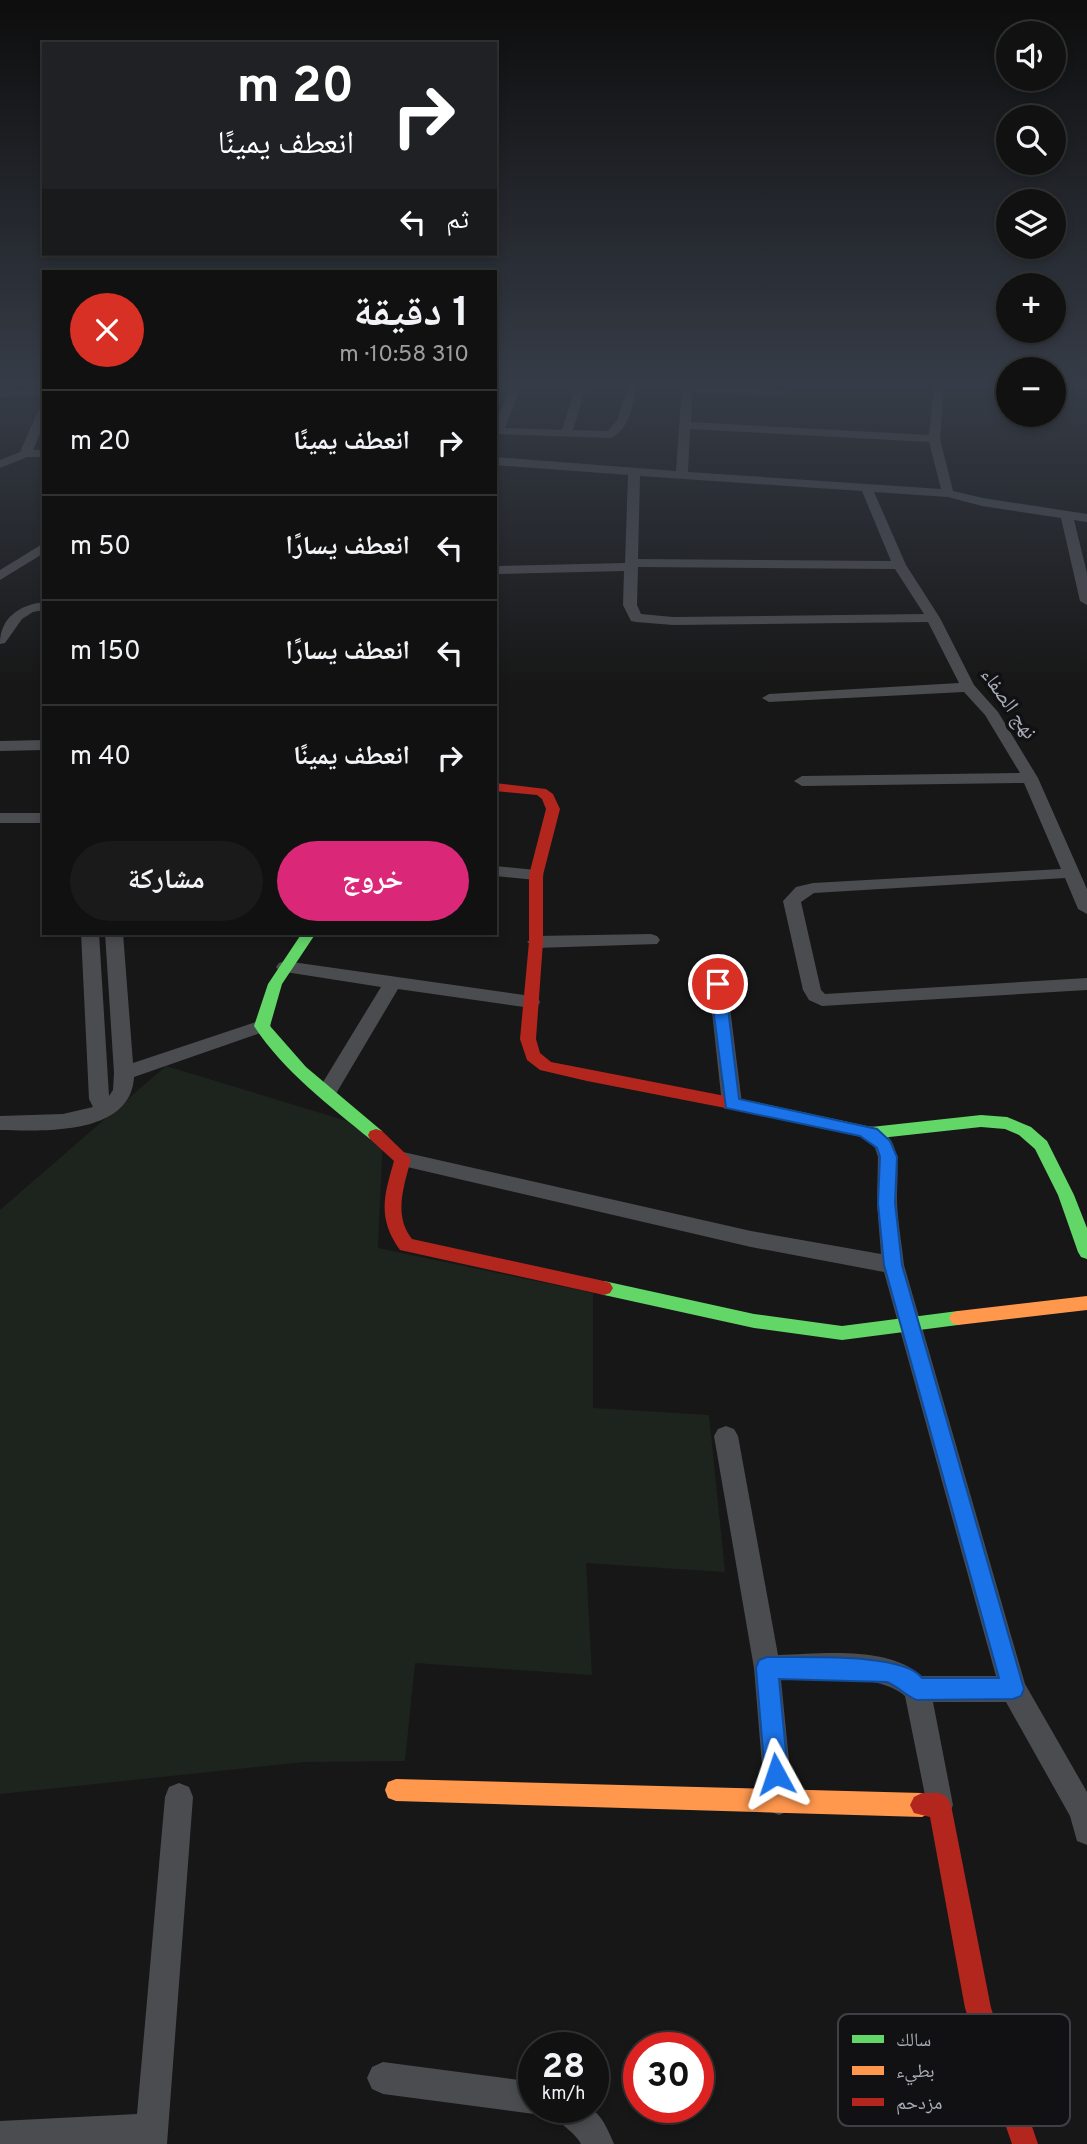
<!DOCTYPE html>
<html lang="ar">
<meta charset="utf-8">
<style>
body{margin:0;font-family:Overpass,"Noto Naskh Arabic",sans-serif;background:#1a1a1a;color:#f1f3f6;direction:rtl;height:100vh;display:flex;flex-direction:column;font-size:26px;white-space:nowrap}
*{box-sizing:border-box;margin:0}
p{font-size:23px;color:#9c9d9f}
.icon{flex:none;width:38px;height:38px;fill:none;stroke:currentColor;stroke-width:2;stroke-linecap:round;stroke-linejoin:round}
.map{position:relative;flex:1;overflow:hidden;direction:ltr}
.sheet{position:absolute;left:42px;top:270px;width:455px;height:665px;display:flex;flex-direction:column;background:#111;border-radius:0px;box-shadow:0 4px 10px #0003,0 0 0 2px #303131;direction:rtl}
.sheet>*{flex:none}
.banner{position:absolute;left:42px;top:42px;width:455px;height:214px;border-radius:0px;box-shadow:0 4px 10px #0003,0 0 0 2px #303131;direction:rtl;background:#202124;color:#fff;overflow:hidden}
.controls{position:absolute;left:996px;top:21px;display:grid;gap:14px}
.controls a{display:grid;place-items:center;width:70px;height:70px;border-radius:50%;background:#111;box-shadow:0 4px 10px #0003,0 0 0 2px #303131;font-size:35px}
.speed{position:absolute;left:518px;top:2032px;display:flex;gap:14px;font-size:35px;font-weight:700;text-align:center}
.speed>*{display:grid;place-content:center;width:91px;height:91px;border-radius:50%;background:#111;box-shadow:0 4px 10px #0003,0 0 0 2px #303131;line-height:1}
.speed small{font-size:18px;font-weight:400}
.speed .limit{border:10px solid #d22;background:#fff;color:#111}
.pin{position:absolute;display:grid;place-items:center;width:60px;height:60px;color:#fff;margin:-30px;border:4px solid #fff;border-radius:50%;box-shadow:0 2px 7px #0007}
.me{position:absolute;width:77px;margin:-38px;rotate:355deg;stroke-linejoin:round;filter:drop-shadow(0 0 5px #0008)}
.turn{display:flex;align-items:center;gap:24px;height:147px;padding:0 28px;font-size:32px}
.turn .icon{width:91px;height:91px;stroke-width:2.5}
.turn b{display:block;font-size:49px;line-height:60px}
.then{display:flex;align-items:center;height:66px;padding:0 28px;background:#0003;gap:14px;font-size:26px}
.round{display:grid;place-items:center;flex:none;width:74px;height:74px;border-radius:37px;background:#1a1a1a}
.overview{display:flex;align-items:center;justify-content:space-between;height:119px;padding:0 28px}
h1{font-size:42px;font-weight:700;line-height:52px}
.action{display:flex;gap:14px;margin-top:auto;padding:14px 28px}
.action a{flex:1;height:80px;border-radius:42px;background:#db2777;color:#fff;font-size:28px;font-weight:700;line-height:80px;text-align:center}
.action a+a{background:#1a1a1a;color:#f1f3f6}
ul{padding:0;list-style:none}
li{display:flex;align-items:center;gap:21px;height:105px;padding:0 28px;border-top:2px solid #303131}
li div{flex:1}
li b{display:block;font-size:26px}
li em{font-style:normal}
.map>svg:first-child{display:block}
.green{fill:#1d241e}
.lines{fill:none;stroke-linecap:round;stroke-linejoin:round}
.street{fill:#4b4c50;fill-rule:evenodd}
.fast{fill:#63d668;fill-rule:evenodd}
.slow{fill:#ff974d;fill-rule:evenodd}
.jam{fill:#b3261e;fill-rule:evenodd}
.route{fill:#1a73e8;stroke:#114b97;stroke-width:2}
.labels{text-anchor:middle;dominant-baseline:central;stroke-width:7;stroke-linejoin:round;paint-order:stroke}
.far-street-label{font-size:21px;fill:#a8adb8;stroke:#111113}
.key{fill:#111113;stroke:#3e4045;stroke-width:2}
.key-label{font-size:19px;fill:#a8adb8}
</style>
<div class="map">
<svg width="1087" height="2144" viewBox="0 0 1087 2144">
<rect width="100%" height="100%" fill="#171717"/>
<!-- green -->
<path class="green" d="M166,1066L383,1132L378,1248L593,1293V1408L709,1415L725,1572L586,1563L592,1675L415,1663L405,1761L304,1762L0,1794V1210Z"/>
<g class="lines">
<!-- street -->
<path class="street" d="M511,386H521L505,428L562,430L576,386H586L573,430L608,431L617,420L628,386H638C633,404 629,430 611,438L495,434V424Z
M682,386L782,390L787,393L782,396L692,392L691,422L929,435L934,386H944L940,439L953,491L983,498L1087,514V522L1074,520L1087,573V605L1080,601L1061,518L982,506L948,497L874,492L906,565L940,618L974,685L998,712L1038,778L1087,889V914L1078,909L1065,878L814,893L801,902L821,990L825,994L1087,978V990L822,1006L809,1000L803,990L783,901L796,887L813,883L1061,869L1024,783L802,786L794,781L802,776L1020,773L985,715L964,692L769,702L762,698L769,694L959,683L928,622L673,625L636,622L631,621L623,605L624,571L495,574V566L625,563L628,475L495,465V457L676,471ZM690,429L929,442L941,489L688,472ZM640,476L862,491L891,561L638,559ZM638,567L895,569L924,614L673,617L641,614L637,605Z
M44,389V395L0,397V391Z
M44,408V424L33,450H44V457H27L0,468V460L20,452L38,411Z
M44,543V553L0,580V570Z
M44,602V610L33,612L22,619L5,643L0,644C0,618 19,605 44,602Z
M44,740V750L0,751V741Z
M0,813H44V823H0Z
M495,866L536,870L544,875L536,880L495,876Z
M81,933H99L109,1096L113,1090L114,1073L105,933H123L133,1063L262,1020L269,1022L271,1026L269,1030L134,1077C131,1136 42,1131 0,1130V1116L63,1114L93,1107L89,1099Z
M651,934L657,936L660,940L657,944L536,948L527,942L536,936Z
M285,961L531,996L538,998L540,1002L538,1006L531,1008L398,989L334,1097H320L317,1092L381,987L279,971L276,967L279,963Z
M718,978L727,984L742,1104L739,1109H725L722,1104L709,984Z
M871,1126C906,1136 896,1176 897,1203C898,1224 902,1245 904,1265L1025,1684L1087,1792V1845L1077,1841L1070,1816L1006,1702H933L953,1805L949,1815L939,1819L929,1815L905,1696C877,1672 816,1679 781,1680L793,1801L789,1811L779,1815L769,1811L765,1801L754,1668L714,1436L718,1429L726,1426L734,1429L738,1436L778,1655C822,1654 886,1645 922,1676H996L884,1272L751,1247L403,1166L396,1164L393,1159L396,1154L403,1152L751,1231L881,1254L877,1203L878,1157L875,1148L861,1133L864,1128Z
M179,1783L189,1787L193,1797L167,2144H0V2121L137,2114L165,1797L169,1787Z
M383,2062L534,2082V2107H546L534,2114L383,2094L372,2089L367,2078L372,2067Z
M549,2107C592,2107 596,2101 614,2144H581C573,2129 556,2124 549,2107Z"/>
<!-- fast -->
<path class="fast" d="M302,933H316L282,984L270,1026L306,1067L382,1131L384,1135L382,1139H370C329,1105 284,1072 254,1026L268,984Z
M751,1101L871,1127L981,1115L1007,1117L1031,1127L1047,1141L1074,1195L1087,1228V1259L1081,1257L1078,1252L1058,1195L1035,1149L1019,1135L1005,1129L981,1127L871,1139L745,1111L743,1107Z
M604,1281L754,1314L842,1326L958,1311L964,1313L967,1318L964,1323L958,1325L842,1340L754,1328L604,1295L598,1293L595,1288L598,1283Z"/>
<!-- slow -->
<path class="slow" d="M1087,1296V1310L958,1325L952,1323L949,1318L952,1313L958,1311Z
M396,1779L922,1793L930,1797L934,1805L930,1813L922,1817L396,1801L388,1798L385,1790L388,1782Z"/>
<!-- jam -->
<path class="jam" d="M495,783L546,789L553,794L560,809L543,875V942L536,1039L540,1053L551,1062L751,1101L759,1107L757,1111L751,1113L587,1081L540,1070L527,1060L520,1039L529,942V875L546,809L542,799L537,795L495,791Z
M376,1129L382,1131L411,1159C404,1186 393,1215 412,1239L604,1281L610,1283L613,1288L610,1293L604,1295L400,1250C377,1218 384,1196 394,1161L370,1139L368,1135L370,1131Z
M922,1793H939L947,1797L951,1805L991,2008L1038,2144H1012L965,2008L930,1817L914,1813L910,1805L914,1797Z"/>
</g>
<!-- sky -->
<linearGradient id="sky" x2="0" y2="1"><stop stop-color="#0d0d0d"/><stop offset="0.56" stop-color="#363c47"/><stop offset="1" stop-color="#363c47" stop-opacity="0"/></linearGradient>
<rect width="1087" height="686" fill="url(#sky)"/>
<!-- route -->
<path class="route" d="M718,979L725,984L739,1099L877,1129L890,1141L897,1157L895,1203L902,1265L1024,1689L1021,1696L1013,1699L917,1700C906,1696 899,1687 887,1682L779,1679L788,1774L784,1782L776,1786L768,1782L765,1774L756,1668L759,1660L767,1657C799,1658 904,1652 922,1678H999L884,1265L878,1203L880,1157L877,1148L860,1136L726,1108L710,984Z"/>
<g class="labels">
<!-- far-street labels -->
<g class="far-street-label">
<text transform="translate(1008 704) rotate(55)">نهج الصفاء</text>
</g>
</g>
<!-- legend -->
<rect x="838" y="2014" width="232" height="112" rx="10" class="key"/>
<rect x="852" y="2035" width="32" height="8" fill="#63d668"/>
<rect x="852" y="2066" width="32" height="9" fill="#ff974d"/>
<rect x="852" y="2098" width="32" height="8" fill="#b3261e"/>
<g class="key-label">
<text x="896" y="2046">سالك</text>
<text x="896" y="2077">بطيء</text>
<text x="896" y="2109">مزدحم</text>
</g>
</svg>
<div class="controls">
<a><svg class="icon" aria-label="sound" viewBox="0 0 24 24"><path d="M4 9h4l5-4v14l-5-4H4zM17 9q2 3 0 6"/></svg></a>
<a><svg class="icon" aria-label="search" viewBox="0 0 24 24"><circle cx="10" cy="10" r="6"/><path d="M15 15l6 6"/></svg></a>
<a><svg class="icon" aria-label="layers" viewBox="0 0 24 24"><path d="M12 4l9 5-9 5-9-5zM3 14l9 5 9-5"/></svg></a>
<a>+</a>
<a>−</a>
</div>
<div class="speed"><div>28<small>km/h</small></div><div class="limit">30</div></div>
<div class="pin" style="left:718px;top:984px;background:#d93025"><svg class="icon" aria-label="arrive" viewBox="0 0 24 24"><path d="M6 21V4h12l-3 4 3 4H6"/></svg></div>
<svg class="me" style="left:776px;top:1774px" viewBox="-20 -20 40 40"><path d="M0-17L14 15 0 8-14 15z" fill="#1a73e8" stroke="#fff" stroke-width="4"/></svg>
<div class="banner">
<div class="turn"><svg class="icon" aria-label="right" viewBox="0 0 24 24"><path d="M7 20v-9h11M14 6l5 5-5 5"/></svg><div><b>20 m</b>انعطف يمينًا</div></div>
<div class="then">ثم<svg class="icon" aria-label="left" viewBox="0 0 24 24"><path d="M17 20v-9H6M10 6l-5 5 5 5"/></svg></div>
</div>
<section class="sheet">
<div class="overview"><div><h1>1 دقيقة</h1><p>310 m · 10:58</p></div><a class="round" style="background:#d93025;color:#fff"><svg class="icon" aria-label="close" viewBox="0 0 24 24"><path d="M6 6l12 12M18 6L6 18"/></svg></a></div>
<ul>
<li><svg class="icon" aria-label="right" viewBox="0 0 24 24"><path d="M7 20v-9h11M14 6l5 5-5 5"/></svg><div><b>انعطف يمينًا</b></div><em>20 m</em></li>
<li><svg class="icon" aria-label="left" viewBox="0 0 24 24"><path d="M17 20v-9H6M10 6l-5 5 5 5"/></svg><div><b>انعطف يسارًا</b></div><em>50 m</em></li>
<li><svg class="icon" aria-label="left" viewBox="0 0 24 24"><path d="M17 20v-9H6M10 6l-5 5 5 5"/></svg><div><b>انعطف يسارًا</b></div><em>150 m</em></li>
<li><svg class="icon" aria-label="right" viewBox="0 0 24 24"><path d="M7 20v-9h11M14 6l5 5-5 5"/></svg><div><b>انعطف يمينًا</b></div><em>40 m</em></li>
</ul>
<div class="action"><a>خروج</a><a>مشاركة</a></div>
</section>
</div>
